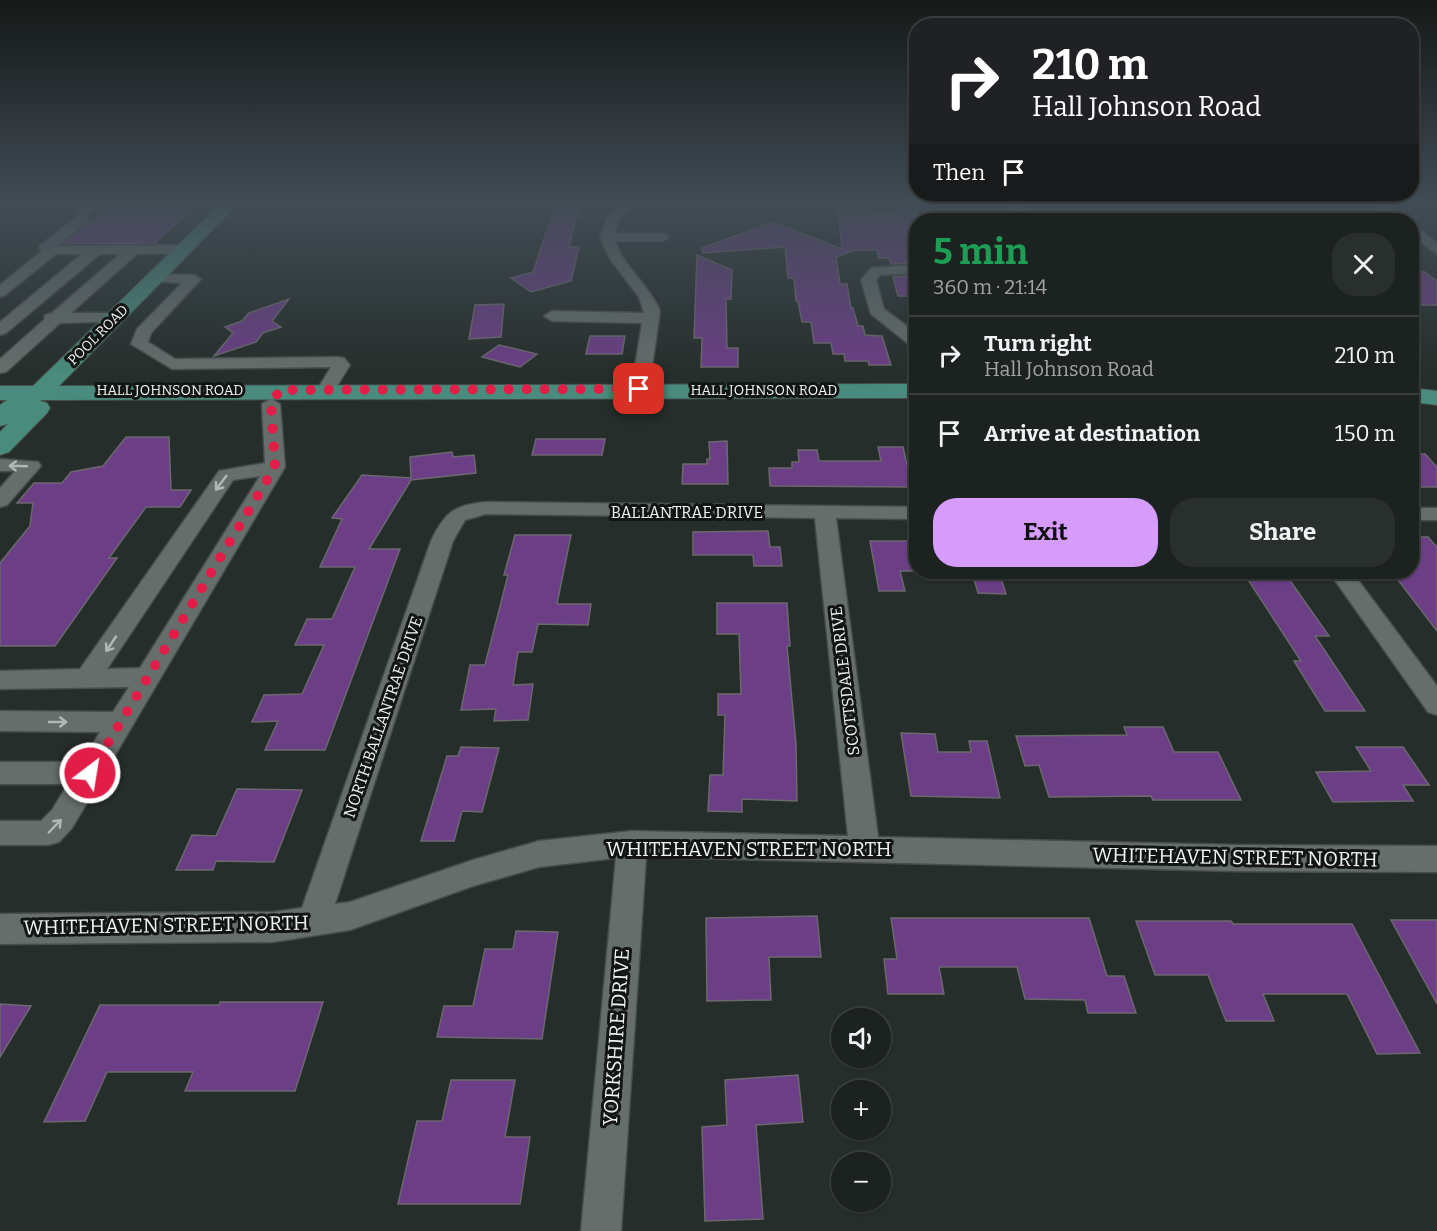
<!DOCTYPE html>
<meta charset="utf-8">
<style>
body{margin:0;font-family:Bitter,serif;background:#292f2d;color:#f1f3f6;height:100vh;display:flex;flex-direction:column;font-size:22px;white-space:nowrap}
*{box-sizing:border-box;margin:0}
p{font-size:20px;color:#a0a4a5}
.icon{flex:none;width:33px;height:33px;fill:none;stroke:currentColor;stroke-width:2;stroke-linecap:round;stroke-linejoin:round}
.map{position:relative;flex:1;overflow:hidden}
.panel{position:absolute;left:909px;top:213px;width:510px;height:366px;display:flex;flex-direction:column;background:#1c2220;border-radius:24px;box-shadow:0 2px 4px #0004,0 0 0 2px #3a3f3e}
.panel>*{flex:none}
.guide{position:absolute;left:909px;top:18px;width:510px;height:183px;border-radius:24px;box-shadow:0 2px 4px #0004,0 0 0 2px #3a3f3e;background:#202124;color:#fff;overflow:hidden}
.tools{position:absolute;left:831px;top:1008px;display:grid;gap:12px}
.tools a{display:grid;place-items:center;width:60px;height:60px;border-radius:50%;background:#1c2220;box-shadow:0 2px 4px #0004,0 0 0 2px #3a3f3e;font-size:30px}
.pin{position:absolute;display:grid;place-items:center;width:51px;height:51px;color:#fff;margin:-26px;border-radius:12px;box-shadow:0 3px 9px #0006}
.me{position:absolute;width:66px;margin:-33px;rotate:31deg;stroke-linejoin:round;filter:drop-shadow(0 0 4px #0008)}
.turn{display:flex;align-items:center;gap:21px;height:126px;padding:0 24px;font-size:27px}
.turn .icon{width:78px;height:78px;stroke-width:2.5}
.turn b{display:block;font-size:42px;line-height:51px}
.then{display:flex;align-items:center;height:57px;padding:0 24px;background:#0003;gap:12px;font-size:22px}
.round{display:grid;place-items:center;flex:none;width:63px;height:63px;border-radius:24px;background:#292f2d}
.head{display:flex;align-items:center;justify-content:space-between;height:102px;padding:0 24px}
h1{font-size:36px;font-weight:700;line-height:45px;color:#1e9e55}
.primary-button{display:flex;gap:12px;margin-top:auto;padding:12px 24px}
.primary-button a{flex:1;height:69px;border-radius:24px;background:#d59cfb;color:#111;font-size:24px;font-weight:700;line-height:69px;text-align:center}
.primary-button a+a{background:#292f2d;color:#f1f3f6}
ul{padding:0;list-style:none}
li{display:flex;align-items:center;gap:18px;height:78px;padding:0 24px;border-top:2px solid #3a3f3e}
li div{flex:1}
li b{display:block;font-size:22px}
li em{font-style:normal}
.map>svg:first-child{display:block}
.building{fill:#6b3e86;stroke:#6c686f;stroke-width:1.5}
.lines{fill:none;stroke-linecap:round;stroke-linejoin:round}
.minor-casing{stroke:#454c4a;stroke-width:3}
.major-casing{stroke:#454c4a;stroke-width:2}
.minor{fill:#656e6b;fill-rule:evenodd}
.major{fill:#498b7c;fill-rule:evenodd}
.oneway{stroke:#b1b8b6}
.route{stroke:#e11d48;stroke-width:10;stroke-dasharray:0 18}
.labels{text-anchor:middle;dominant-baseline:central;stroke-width:6;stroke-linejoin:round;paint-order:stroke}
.far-street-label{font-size:14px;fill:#f0f5f4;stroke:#121514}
.street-label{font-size:16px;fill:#f0f5f4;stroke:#121514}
.near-street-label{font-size:20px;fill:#f0f5f4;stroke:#121514}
</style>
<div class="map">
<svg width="1437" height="1231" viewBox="0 0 1437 1231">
<rect width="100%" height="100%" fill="#262e2b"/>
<!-- building -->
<path class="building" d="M110,206H195L155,243L63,244Z
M555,206H579L569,247H579L571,281L531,292L511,278L533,272Z
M897,207H916V263L891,264L889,258H879L877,250H855L836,257L840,284H847L851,308H853L858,326H863L865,335L882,336L891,365H869L868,361H845L844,354H833L831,343H814L811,322H802L798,301H796L794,278H788L785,247L703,253L702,248L773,222L842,249L838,211L899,212Z
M697,255L732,270L731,299H726L727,348H738V367H701L702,338H694Z
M1412,272H1425L1437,281V305H1421L1412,298Z
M916,275V296H898L893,277Z
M289,299L272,321L281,327L263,333L256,342L214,356L233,333L225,327L242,321L249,313Z
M504,304L501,337L469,339L475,305Z
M590,336H625L622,354H586Z
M499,345L537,354L520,367L482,357Z
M126,437H169L171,490H191L180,507H146L109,558H117L55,646H0V563L30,526L33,503H17L34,483H62L71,472L103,466Z
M536,439H605L602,455H532Z
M727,441L728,484H682L683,464H707V459H710L709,442Z
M878,447H903L912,487L770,486L769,468H792V462H799L798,450H817L819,461H881Z
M452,452L453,457L474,455L476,473L411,480L369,549H400L325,750H265L278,721L252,722L264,695L302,694L324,645H295L307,619H332L355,567H320L342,519L332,518L362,475L411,478L410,457Z
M1412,454H1425L1437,467V487H1418L1412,479Z
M768,531L770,547H780L782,566H754L753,555H693V532Z
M515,535H571L557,604H591L588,625L538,624L532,652H518L513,685L533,684L528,720L494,721L496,709L461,710L470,665H485L508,575H504Z
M1412,537H1428L1437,547V631L1392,572H1412Z
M870,541H916V571H900L905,591H879Z
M972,572H999L1006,594L978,593Z
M1243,572H1284L1329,636H1315L1365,711H1325L1294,661H1301Z
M717,603H787L790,646H787L796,744L797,801L742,799V812L708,811L710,775H723L725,715H718V694H741L739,634H717Z
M1124,727H1163L1174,752H1218L1241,800H1153L1151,796L1049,797L1039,765L1025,766L1016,736L1127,735Z
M901,733L935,734L938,752H971L969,741H987L1000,798L911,796Z
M461,747L499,748L482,812L462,811L454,841H421L447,756H458Z
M1356,747H1403L1429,785H1403L1413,801L1333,802L1316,772L1371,771Z
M237,789L302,790L274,862L216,861L213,870H176L192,835L216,836Z
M817,916L821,957H769L771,1000L707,1001L706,918Z
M891,918H1089L1107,976H1124L1136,1013H1088L1085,1000L1025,999L1017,967H939L944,994H888L884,959H897Z
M1391,920H1437V1004Z
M1136,921H1231L1233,924H1352L1420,1053L1377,1054L1347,994H1263L1274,1021H1226L1208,975H1155Z
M516,931L558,932L542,1039L437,1037L444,1006H473L485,949H513Z
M220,1002H323L295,1091H185L193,1072H107L85,1121L44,1122L100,1005H219Z
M0,1004L31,1006L0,1057Z
M798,1075L803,1122L756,1125L763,1219L705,1221L702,1127L727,1125L725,1080Z
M451,1080H515L505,1137H530L520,1204H398L417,1121H442Z"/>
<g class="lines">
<defs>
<path id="minor" d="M87,203H102L87,215L88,221L57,246L185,245L192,249L185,253L137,254L71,313H115L123,318L121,321L60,323L6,372L0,373V359L44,320L45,315L52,313L120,254H100L6,333L0,335V322L82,254H56L5,295L0,297V285L42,251L39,248L41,245L76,217L75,211Z
M622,203H635L619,220L615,233H663L670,237L663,241H616C619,262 651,287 660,311L647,403L638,408L629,403L642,323L552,321L544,316L552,311L644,313L639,297L610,259L600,237L607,218Z
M1008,203H1021L1030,220H1018Z
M1370,203H1385L1408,220H1393Z
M1412,224L1437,243V254L1412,235Z
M916,265V273L880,275L876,280L884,309L916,333V346L910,345L871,314L861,280L871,268Z
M155,274L194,275L201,279L151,333L148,342L175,359L338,357L344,358L350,365L332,394L326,395L317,390L331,367L172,369L131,344L137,329L182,283L150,281L148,278L150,275Z
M271,399L280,404L285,467L72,828L59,842L48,845H0V821H41L52,810L68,784H0V762H82L100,732L0,731V711L113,712L129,687L0,689V671L80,669L219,471L265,463L262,404ZM260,476L140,668L107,669L233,480Z
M0,459L38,462L41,466L7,505L0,507V488L15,471H0Z
M486,502L916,507V519L836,518L878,837L1235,845L1437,846V872L1235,871L646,857L621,1231H581L616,858L539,867L473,886L350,930L273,942L0,944V914L273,912L302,908L431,541C445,512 454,505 486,502ZM486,514L815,518L848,836L632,831L539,841L473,860L350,902L335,904L453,541L465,520Z
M1412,508H1437V520H1412Z
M1329,572H1352L1437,686V715L1428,712Z"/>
<path id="major" d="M221,203H239L59,386L916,384V398L42,400L40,401L47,403L50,408L47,413L9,452L0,455V432L8,424L0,426V405L7,400H0V386H33Z
M1412,388L1437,391V405L1412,402Z"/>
</defs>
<!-- minor casing -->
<use href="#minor" class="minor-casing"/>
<!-- major casing -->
<use href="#major" class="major-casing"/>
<!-- minor -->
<use href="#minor" class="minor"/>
<!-- major -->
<use href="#major" class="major"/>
</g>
<!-- one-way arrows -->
<defs><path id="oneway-shaft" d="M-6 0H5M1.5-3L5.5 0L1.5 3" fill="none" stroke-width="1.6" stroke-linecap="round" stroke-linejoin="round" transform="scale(1.5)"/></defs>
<g class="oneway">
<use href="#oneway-shaft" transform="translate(18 466) rotate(-178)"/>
<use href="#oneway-shaft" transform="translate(221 483) rotate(127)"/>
<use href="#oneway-shaft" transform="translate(111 644) rotate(124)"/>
<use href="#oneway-shaft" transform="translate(58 722)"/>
<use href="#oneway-shaft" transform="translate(55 826) rotate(-46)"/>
</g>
<!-- sky -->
<linearGradient id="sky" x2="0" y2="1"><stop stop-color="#151918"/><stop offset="0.54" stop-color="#414c55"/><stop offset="1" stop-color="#414c55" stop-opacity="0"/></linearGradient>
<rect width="1437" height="375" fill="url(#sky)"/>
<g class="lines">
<!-- route -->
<path class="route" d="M90,773L275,467L271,404L280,390L639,389"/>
</g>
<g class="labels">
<!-- far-street labels -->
<g class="far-street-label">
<text transform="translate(98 335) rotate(-45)">POOL ROAD</text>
<text x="170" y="390">HALL JOHNSON ROAD</text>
<text x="764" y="390">HALL JOHNSON ROAD</text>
</g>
<!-- street labels -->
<g class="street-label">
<text x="687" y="512">BALLANTRAE DRIVE</text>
<text transform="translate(845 681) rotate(-97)">SCOTTSDALE DRIVE</text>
<text transform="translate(383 717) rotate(-71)">NORTH BALLANTRAE DRIVE</text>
</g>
<!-- near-street labels -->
<g class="near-street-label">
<text x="749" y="849">WHITEHAVEN STREET NORTH</text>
<text transform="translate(1235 857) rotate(1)">WHITEHAVEN STREET NORTH</text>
<text transform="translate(166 925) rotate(-1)">WHITEHAVEN STREET NORTH</text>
<text transform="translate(616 1037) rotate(-86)">YORKSHIRE DRIVE</text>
</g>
</g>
</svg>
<div class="tools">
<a><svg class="icon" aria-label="sound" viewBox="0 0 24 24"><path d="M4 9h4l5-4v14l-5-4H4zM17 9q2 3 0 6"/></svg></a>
<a>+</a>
<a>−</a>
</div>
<div class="pin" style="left:639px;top:389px;background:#d93025"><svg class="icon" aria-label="arrive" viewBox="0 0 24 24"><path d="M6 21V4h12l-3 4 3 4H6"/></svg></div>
<svg class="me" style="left:90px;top:773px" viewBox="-20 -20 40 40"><circle r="17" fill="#e11d48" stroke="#fff" stroke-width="3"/><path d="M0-11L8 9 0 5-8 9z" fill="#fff"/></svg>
<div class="guide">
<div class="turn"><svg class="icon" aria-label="right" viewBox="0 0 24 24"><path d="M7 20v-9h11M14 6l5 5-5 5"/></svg><div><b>210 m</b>Hall Johnson Road</div></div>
<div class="then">Then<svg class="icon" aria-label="arrive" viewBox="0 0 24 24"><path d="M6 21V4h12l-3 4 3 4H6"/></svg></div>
</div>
<section class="panel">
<div class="head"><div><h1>5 min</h1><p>360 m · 21:14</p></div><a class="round"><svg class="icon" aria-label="close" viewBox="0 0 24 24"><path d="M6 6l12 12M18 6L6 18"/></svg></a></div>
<ul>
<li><svg class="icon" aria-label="right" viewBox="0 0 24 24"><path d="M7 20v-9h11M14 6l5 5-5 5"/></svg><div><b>Turn right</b><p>Hall Johnson Road</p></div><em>210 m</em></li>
<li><svg class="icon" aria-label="arrive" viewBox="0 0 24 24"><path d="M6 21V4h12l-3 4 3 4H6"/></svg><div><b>Arrive at destination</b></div><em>150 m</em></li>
</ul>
<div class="primary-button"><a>Exit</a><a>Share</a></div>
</section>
</div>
